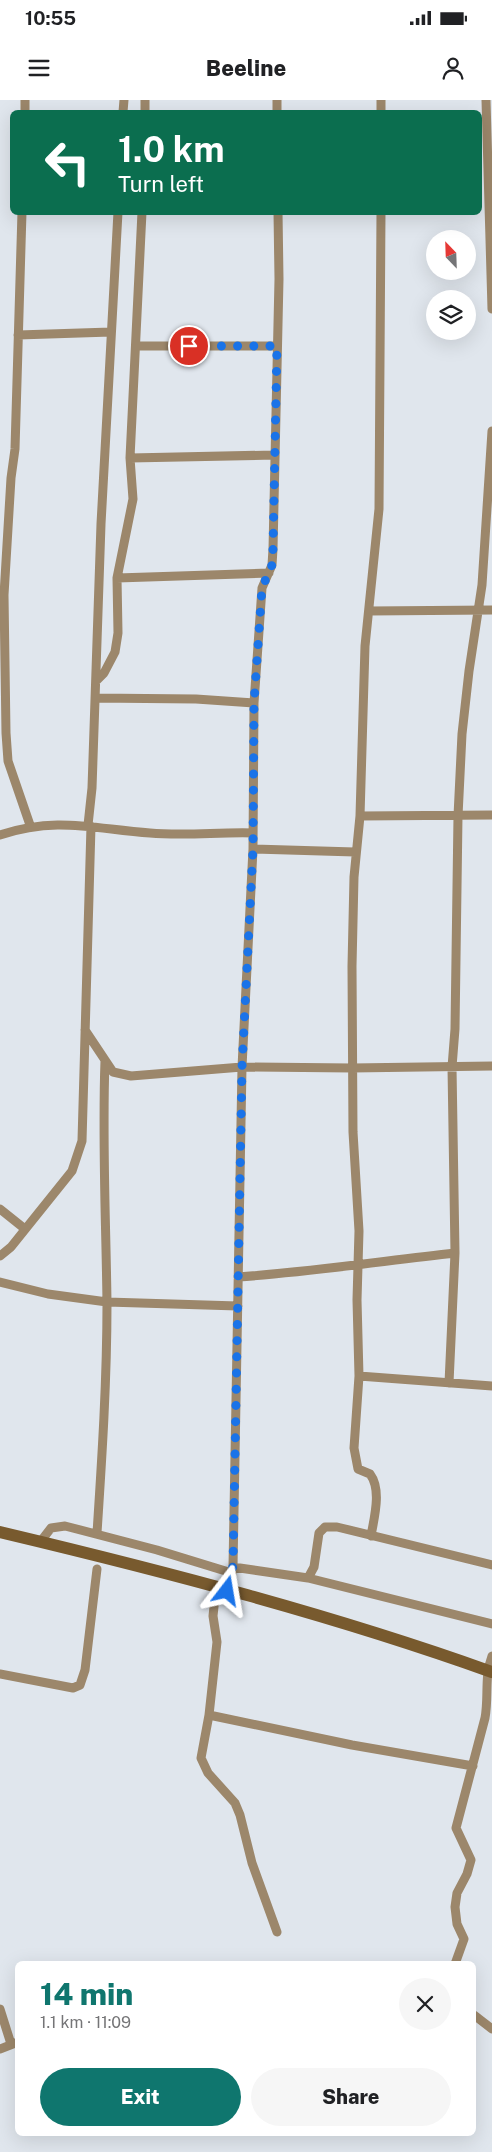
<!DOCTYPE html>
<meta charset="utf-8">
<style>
body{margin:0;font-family:"Public Sans",sans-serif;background:#f6f6f6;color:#202124;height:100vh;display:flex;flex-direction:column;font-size:19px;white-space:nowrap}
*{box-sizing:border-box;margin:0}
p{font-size:16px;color:#757577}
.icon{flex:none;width:28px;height:28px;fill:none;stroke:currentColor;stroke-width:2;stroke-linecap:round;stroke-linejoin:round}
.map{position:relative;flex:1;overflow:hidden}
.side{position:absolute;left:15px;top:1861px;width:461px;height:175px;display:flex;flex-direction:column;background:#fff;border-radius:8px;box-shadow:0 5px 20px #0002}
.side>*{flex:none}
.guide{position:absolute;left:10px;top:10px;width:472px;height:105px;border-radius:8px;box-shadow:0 5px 20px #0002;background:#0b6e4f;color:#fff;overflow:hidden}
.needle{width:32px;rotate:337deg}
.controls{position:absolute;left:426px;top:130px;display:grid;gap:10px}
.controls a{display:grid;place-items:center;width:50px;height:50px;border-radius:50%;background:#fff;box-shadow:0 5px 20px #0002;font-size:25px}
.pin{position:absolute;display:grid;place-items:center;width:42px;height:42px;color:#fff;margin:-21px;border:2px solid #fff;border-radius:50%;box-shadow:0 1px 5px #0007}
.me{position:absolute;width:55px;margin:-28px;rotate:14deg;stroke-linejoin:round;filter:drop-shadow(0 0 4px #0008)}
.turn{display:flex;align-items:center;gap:18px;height:105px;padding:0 25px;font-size:22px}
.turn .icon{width:65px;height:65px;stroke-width:2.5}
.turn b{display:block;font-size:35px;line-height:42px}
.round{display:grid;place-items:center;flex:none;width:52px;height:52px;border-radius:26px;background:#f6f6f6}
.overview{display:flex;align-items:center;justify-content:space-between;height:85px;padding:0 25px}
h1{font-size:30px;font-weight:800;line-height:38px;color:#0f766e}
.cta{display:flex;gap:10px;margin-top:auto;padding:10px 25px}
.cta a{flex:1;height:58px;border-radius:30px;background:#0f766e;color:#fff;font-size:20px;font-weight:800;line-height:58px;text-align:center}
.cta a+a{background:#f6f6f6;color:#202124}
.status{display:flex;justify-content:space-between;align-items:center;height:35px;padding:0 25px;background:#fff;direction:ltr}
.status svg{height:14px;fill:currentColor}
header{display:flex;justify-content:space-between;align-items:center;height:65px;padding:0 25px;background:#fff;font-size:22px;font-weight:800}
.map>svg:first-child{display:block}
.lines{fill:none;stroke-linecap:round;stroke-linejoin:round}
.street{stroke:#9c876b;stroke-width:9}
.secondary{stroke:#785a2e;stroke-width:12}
.route{stroke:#1a73e8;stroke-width:9;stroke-dasharray:0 16.2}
</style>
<div class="status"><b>10:55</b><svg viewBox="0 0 49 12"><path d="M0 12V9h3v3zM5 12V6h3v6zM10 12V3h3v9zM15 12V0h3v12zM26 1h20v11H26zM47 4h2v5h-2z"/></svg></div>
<header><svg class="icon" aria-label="menu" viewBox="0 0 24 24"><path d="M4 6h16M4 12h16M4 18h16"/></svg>Beeline<svg class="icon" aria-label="person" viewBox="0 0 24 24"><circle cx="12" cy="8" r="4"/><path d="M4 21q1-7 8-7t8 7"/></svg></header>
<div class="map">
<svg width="492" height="2052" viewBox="0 0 492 2052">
<rect width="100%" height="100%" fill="#e0e6ed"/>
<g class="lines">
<!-- street -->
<path class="street" d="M145,0V12
M486,0L492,209
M25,12V0
M123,12L124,0
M277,12V0
M381,12V0
M22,112L15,349L11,378L4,495L6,633L8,661L30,725
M18,235L111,232
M137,246H277
M130,358L274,355
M117,478L269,473
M369,511L492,510
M96,581L104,573L115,552L118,533L117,478L133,399L130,358L142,112
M95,598L196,599L254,603
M360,716L492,715
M88,725L92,688L101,424L118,112
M0,735C56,716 94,729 150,733C184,736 219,732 253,733
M253,749L355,752
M85,930L113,972L131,976L242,967L352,968L492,966
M0,1109L25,1129
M0,1156L11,1147L72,1071L82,1041L91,726
M238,1177C311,1172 383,1161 455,1153
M0,1182L48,1194L107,1202L238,1206
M359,1276L492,1286
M449,1283L455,1153L452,967L455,929L458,716L462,634L469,571L482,485L492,331
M97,1433C102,1357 107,1280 107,1203C106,1122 102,1041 105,961
M371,1436C374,1418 382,1390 370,1374L358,1369L354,1348L359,1276L357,1200L359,1131L353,1032L352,866L354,777L360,716L365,546L379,409L381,112
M41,1441L51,1428L65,1426L157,1450L232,1473
M233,1467L308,1478L492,1524
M308,1478L314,1467L319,1433L325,1427H337L492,1465
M216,1488L213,1516L217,1542L209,1615L201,1658L208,1673L235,1703L240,1715L252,1763L277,1832
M227,1491L233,1467L242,967L253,749L254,603L262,488L272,465L273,449L279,179L278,112
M0,1574L73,1588L80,1585L85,1570L97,1469
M209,1615L352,1645L473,1666
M455,1864L464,1839L457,1824L455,1807L457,1793L467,1774L471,1760L456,1728L485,1618C489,1596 484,1577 492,1556
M0,1909L11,1944
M474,1915L492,1929
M0,1949L18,1942"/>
<!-- secondary -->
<path class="secondary" d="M0,1432C164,1471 333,1515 492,1572"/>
</g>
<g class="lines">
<!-- route -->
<path class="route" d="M189,246H277L273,449L272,465L262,488L254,603L253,749L242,967L233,1466L227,1491"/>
</g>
</svg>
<div class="controls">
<a><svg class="needle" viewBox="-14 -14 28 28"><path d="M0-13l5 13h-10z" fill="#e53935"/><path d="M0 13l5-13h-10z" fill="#757577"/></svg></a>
<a><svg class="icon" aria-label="layers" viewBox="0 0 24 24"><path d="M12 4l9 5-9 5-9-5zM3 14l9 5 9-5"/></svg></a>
</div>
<div class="pin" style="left:189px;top:246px;background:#d93025"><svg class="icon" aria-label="arrive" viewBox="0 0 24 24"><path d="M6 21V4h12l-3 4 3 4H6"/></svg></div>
<svg class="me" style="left:227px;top:1491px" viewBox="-20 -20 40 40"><path d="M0-17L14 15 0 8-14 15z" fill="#1a73e8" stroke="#fff" stroke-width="4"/></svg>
<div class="guide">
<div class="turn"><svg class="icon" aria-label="left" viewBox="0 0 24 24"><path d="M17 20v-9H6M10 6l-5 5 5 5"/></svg><div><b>1.0 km</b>Turn left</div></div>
</div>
<section class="side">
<div class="overview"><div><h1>14 min</h1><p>1.1 km · 11:09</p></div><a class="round"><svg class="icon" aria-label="close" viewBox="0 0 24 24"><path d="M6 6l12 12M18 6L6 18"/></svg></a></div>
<div class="cta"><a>Exit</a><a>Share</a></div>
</section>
</div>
